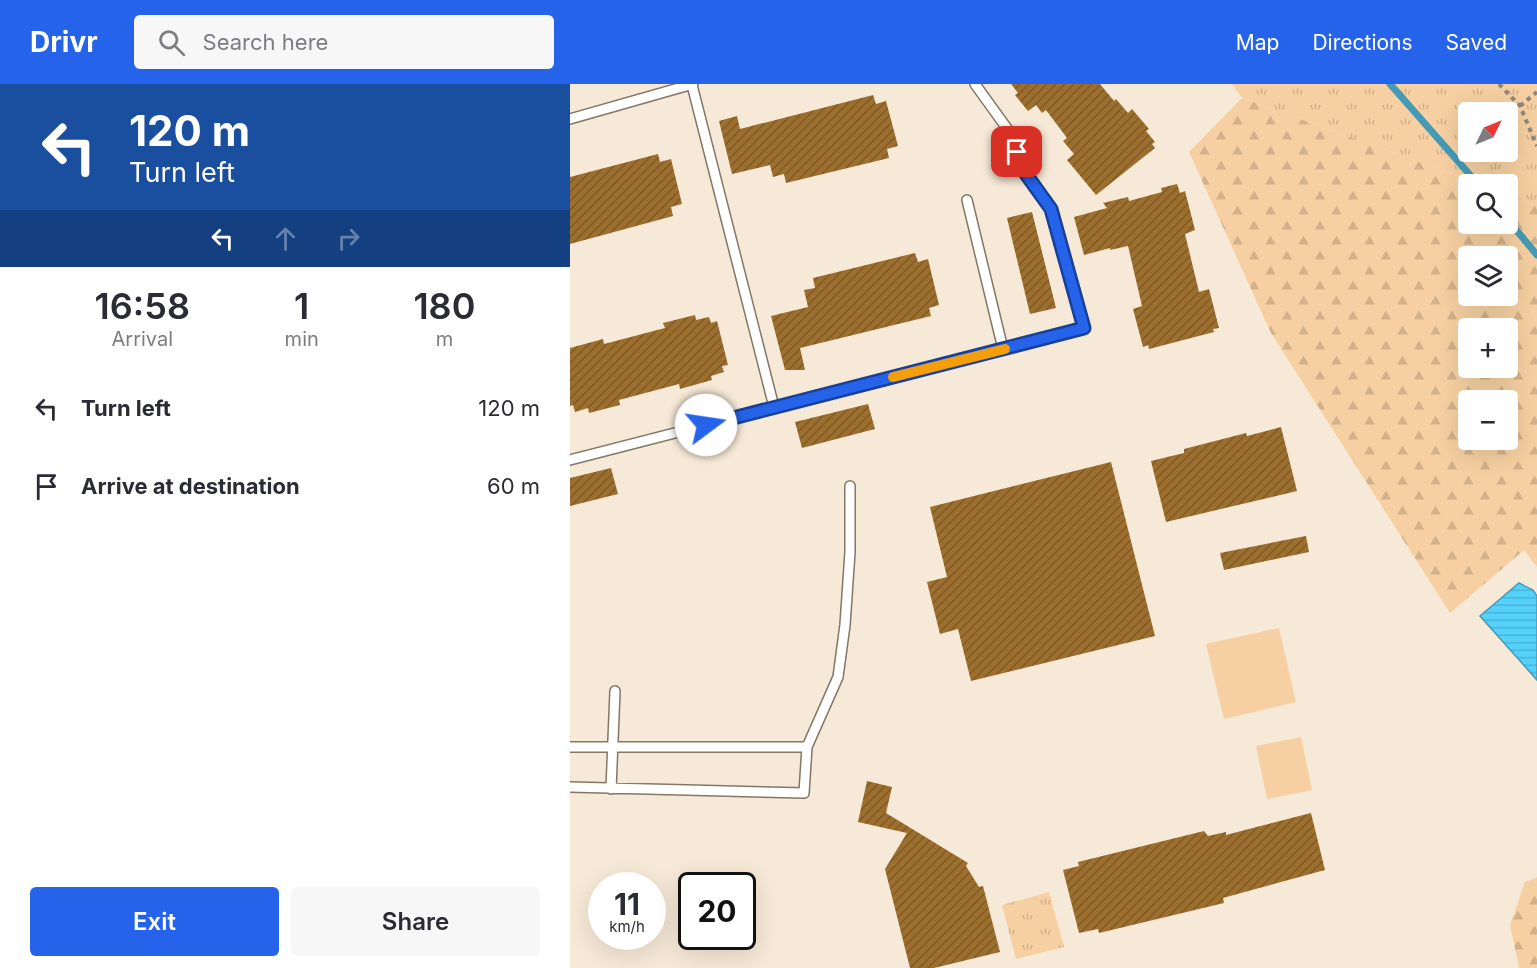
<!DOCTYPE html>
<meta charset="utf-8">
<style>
body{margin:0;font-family:Inter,sans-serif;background:#f7f7f7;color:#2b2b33;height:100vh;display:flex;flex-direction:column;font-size:22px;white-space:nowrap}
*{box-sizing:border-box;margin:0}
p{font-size:20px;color:#7c7c81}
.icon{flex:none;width:33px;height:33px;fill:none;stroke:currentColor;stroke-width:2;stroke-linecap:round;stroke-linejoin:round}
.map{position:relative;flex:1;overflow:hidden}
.drawer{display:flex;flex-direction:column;background:#fff;width:570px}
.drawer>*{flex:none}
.guide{background:#1a4fa0;color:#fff;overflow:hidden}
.needle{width:39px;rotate:47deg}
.fabs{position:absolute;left:888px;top:18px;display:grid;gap:12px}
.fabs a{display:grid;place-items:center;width:60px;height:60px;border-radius:6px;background:#fff;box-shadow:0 6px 24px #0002;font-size:30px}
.speed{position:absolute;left:18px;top:788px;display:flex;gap:12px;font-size:30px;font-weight:700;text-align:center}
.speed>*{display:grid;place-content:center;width:78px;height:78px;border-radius:50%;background:#fff;box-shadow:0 6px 24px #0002;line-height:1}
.speed small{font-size:15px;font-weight:400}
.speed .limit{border:3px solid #111;border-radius:9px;background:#fff;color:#111}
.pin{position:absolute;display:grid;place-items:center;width:51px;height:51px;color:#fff;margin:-26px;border-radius:12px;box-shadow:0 3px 9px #0006}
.me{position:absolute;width:66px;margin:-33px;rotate:76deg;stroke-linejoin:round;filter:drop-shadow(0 0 4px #0008)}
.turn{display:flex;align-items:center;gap:21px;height:126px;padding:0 30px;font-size:27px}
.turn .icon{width:78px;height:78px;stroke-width:2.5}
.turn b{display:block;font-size:42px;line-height:51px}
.lanes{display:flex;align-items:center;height:57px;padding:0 30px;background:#0003;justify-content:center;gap:30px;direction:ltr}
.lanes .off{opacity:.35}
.eta{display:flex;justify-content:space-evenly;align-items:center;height:102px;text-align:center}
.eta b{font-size:36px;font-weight:600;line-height:42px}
.button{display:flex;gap:12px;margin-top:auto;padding:12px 30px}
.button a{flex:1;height:69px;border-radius:6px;background:#2563eb;color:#fff;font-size:24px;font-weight:600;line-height:69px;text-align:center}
.button a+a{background:#f7f7f7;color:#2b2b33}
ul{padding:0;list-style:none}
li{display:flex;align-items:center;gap:18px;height:78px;padding:0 30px}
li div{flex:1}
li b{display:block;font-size:22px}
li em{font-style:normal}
header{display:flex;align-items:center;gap:36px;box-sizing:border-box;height:84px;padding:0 30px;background:#2563eb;color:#fff}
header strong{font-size:28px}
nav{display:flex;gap:33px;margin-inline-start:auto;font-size:21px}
.search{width:420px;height:54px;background:#f7f7f7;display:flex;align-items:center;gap:15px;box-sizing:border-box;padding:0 21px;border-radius:6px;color:#7c7c81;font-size:22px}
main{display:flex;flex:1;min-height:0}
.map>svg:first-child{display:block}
.grass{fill:url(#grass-tufts);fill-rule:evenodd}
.forest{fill:url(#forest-firs);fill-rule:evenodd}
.pitch{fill:#f6d0a2}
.water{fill:url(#water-rules);stroke:#459bb6;stroke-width:1.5}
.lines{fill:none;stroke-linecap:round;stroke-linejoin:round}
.stream{stroke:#459bb6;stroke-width:7}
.building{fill:url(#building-hatch)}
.lane-casing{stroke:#847767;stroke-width:12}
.path{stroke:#908679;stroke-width:4;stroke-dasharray:4.5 4.5;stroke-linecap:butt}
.lane{stroke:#fff;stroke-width:9}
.route-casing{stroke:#184099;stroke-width:15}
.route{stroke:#2563eb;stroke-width:10}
.slow{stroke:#f59e0b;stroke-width:10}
</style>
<header>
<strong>Drivr</strong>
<div class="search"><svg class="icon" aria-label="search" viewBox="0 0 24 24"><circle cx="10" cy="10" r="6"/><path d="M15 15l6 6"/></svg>Search here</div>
<nav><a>Map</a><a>Directions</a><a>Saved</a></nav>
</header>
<main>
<section class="drawer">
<div class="guide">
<div class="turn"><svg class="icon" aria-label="left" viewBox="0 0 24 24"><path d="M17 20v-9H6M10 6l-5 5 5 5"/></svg><div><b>120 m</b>Turn left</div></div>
<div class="lanes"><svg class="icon" aria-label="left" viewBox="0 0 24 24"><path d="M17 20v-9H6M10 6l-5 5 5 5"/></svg><svg class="icon off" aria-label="ahead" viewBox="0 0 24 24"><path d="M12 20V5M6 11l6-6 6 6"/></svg><svg class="icon off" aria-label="right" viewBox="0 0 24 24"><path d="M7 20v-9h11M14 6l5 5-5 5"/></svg></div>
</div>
<div class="eta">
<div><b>16:58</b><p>Arrival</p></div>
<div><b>1</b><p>min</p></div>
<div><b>180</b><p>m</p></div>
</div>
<ul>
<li><svg class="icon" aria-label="left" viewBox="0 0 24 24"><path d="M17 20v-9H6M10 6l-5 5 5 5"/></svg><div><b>Turn left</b></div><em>120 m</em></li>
<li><svg class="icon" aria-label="arrive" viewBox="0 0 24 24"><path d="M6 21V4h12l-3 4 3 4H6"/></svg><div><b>Arrive at destination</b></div><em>60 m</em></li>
</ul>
<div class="button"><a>Exit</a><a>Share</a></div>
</section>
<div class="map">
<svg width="967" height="884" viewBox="0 0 967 884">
<defs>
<pattern id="grass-tufts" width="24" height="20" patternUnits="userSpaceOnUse" patternTransform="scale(1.5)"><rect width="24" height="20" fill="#f6d0a2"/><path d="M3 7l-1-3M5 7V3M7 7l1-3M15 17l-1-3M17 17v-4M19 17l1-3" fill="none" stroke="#d3b28b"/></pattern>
<pattern id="forest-firs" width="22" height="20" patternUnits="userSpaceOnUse" patternTransform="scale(1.5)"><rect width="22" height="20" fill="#f6d0a2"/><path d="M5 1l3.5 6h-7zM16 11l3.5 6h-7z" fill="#d3b28b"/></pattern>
<pattern id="water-rules" width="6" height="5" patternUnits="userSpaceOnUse" patternTransform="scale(1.5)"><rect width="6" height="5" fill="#55d2fc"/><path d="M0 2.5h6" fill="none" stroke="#4ab4d7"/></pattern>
<pattern id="building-hatch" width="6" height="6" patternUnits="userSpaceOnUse" patternTransform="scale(1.5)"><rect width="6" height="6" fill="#9d6f2e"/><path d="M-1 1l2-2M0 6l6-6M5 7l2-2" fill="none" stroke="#805a26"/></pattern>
</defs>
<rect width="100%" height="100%" fill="#f7e9d7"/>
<!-- grass -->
<path class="grass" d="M662,0H967V121L938,111V100H910L672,14ZM898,28H938V68H898Z
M479,808L494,863L446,875L432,821Z"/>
<!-- forest -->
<path class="forest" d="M672,14L910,100H898V140H938V111L967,121V483L954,466L880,529L701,249L619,68ZM898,172H938V212H898ZM898,244H938V284H898ZM898,316H938V356H898Z
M967,793V884H949L940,841L955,798Z"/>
<!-- pitch -->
<path class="pitch" d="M709,544L726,618L654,635L636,560Z
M731,653L742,706L697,715L686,662Z"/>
<!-- water -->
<path class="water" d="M949,499L963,506L967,512V596L910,532Z"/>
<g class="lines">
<!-- stream -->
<path class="stream" d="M820,0L908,100
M938,136L967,171"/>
</g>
<!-- building -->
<path class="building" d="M441,0H530L544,17L546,15L558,29L562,25L579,45L576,47L585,58L582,60L585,64L526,111L497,76L504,70L493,57L497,54L476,26L472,29L466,21L458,27L445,11L448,9Z
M303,11L306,20L316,17L328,62L317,65L319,74L216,99L214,90L203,93L200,81L162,90L149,37L167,32L170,45Z
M88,70L90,78L101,75L112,120L101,123L103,132L0,160V93Z
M607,100L610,109L615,107L625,146L615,150L629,208L639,205L649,244L643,245L644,248L579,265L578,261L573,263L563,225L572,222L558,162L540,166V164L514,171L504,133L537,124L533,119L558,113L559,117L592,108L591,104Z
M462,128L486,224L460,230L437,134Z
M345,169L348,178L358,175L369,221L359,224L361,232L230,264L235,286H215L201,232L238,223L234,206L245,204L243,194Z
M125,231L126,236L139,233L141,239L147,237L158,281L152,282L154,288L141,292L142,296L110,305L109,300L49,316L50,321L19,329L18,324L5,328L3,321L0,322V264L33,255L34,260L95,244L93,239Z
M298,320L305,345L232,364L225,338Z
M711,343L727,407L596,438L581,377L614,369V365L676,349L677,352Z
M541,378L585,552L401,597L388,545L370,550L357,498L377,493L360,423Z
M41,384L48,410L0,422V394Z
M736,452L739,468L654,486L650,469Z
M297,697L322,703L316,729L398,779L396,782L409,803L413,802L430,868L364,884H340L315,785L337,749L288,738Z
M741,729L755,786L653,814L654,819L529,849L528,845L509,849L493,786L509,782L508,778L634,747L638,752L656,748V751Z"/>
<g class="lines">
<defs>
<path id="lane" d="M122,1L204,323
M0,35L123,0
M397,116L433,265
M0,376L514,244L481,125L453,86L441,50L405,0
M0,663H237
M0,703L234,709L237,663L268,593L275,541L280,468V402
M41,705L45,607"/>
</defs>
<!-- lane casing -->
<use href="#lane" class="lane-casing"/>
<!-- path -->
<path class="path" d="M929,0L950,22L967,62
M950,22L967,8"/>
<!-- lane -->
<use href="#lane" class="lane"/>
</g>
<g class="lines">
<defs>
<path id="route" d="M136,341L514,244L481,125L453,86L447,68"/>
</defs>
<!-- route casing -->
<use href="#route" class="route-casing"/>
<!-- route -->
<use href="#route" class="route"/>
<!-- slow -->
<path class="slow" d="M323,293L435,265"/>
</g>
</svg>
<div class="fabs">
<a><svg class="needle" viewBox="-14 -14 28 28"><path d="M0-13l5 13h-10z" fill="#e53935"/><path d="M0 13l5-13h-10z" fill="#7c7c81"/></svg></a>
<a><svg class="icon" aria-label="search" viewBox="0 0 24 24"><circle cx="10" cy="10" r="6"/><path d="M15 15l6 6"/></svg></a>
<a><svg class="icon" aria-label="layers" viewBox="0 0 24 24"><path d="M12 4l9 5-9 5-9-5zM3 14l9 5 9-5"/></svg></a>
<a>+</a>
<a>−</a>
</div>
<div class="speed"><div>11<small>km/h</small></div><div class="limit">20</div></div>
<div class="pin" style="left:447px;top:68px;background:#d93025"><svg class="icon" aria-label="arrive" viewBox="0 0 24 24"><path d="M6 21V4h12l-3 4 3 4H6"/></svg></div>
<svg class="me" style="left:136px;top:341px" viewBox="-20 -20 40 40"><circle r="19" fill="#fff"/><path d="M0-13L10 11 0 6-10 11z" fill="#2563eb"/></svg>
</div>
</main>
